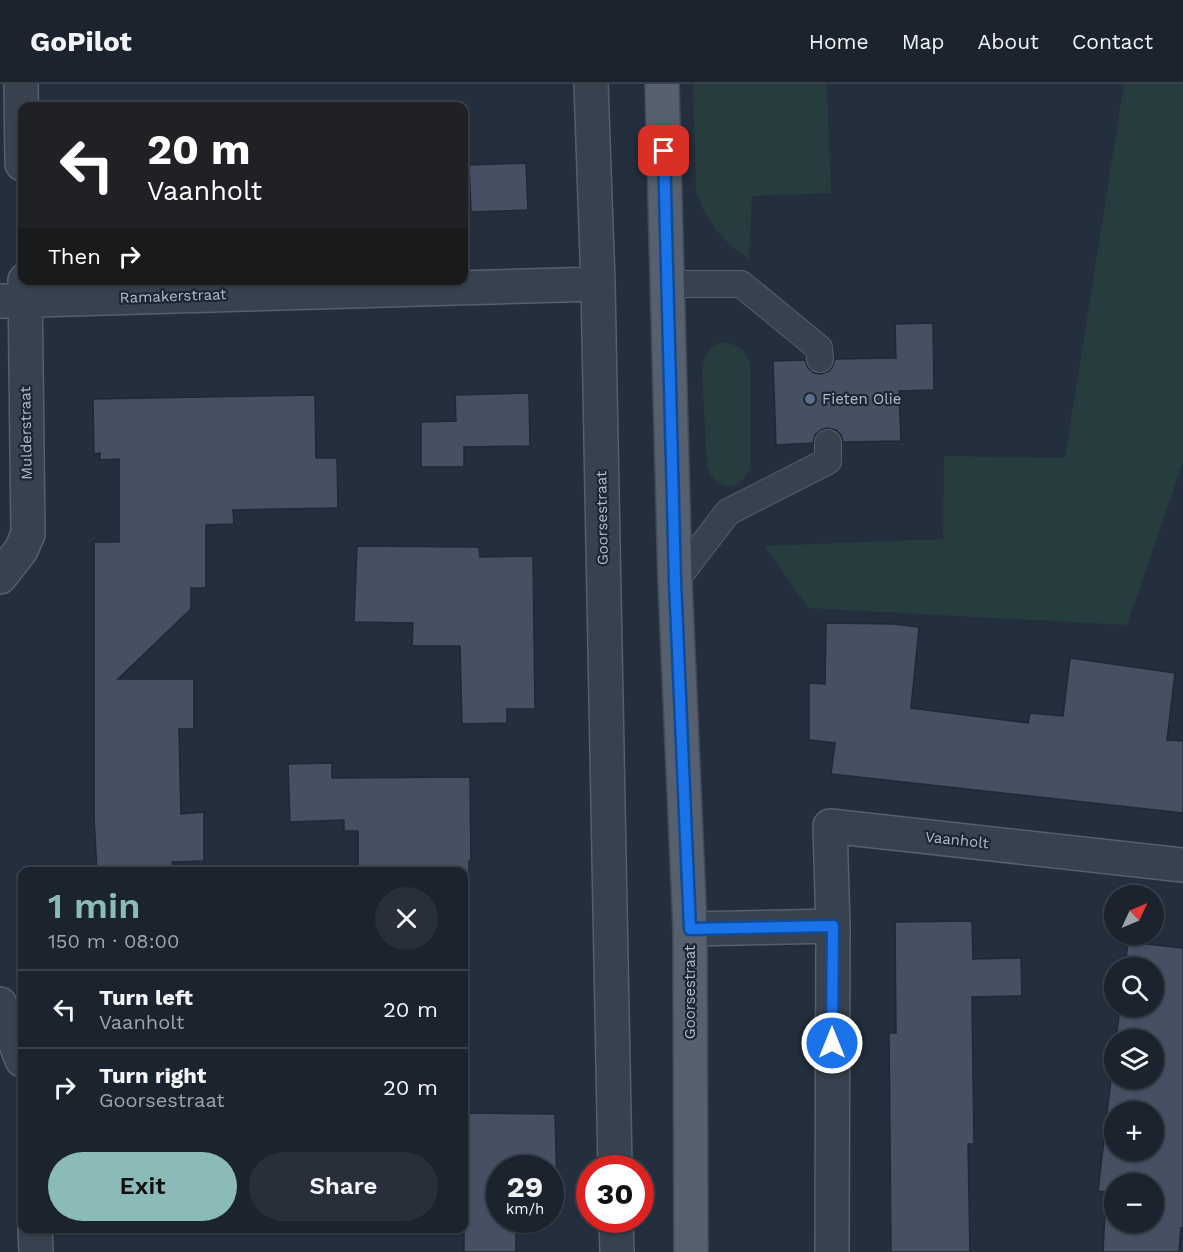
<!DOCTYPE html>
<meta charset="utf-8">
<style>
body{margin:0;font-family:"Work Sans",sans-serif;background:#282f3a;color:#f1f3f6;height:100vh;display:flex;flex-direction:column;font-size:22px;white-space:nowrap}
*{box-sizing:border-box;margin:0}
p{font-size:20px;color:#a0a4aa}
.icon{flex:none;width:33px;height:33px;fill:none;stroke:currentColor;stroke-width:2;stroke-linecap:round;stroke-linejoin:round}
.map{position:relative;flex:1;overflow:hidden}
.details{position:absolute;left:18px;top:783px;width:450px;height:366px;display:flex;flex-direction:column;background:#1b232e;border-radius:12px;box-shadow:0 2px 4px #0004,0 0 0 2px #39404a}
.details>*{flex:none}
.hud{position:absolute;left:18px;top:18px;width:450px;height:183px;border-radius:12px;box-shadow:0 2px 4px #0004,0 0 0 2px #39404a;background:#202124;color:#fff;overflow:hidden}
.needle{width:39px;rotate:46deg}
.tools{position:absolute;left:1104px;top:801px;display:grid;gap:12px}
.tools a{display:grid;place-items:center;width:60px;height:60px;border-radius:50%;background:#1b232e;box-shadow:0 2px 4px #0004,0 0 0 2px #39404a;font-size:30px}
.speed{position:absolute;left:486px;top:1071px;display:flex;gap:12px;font-size:30px;font-weight:700;text-align:center}
.speed>*{display:grid;place-content:center;width:78px;height:78px;border-radius:50%;background:#1b232e;box-shadow:0 2px 4px #0004,0 0 0 2px #39404a;line-height:1}
.speed small{font-size:15px;font-weight:400}
.speed .limit{border:9px solid #d22;background:#fff;color:#111}
.pin{position:absolute;display:grid;place-items:center;width:51px;height:51px;color:#fff;margin:-26px;border-radius:12px;box-shadow:0 3px 9px #0006}
.me{position:absolute;width:66px;margin:-33px;rotate:0deg;stroke-linejoin:round;filter:drop-shadow(0 0 4px #0008)}
.turn{display:flex;align-items:center;gap:21px;height:126px;padding:0 30px;font-size:27px}
.turn .icon{width:78px;height:78px;stroke-width:2.5}
.turn b{display:block;font-size:42px;line-height:51px}
.then{display:flex;align-items:center;height:57px;padding:0 30px;background:#0003;gap:12px;font-size:22px}
.round{display:grid;place-items:center;flex:none;width:63px;height:63px;border-radius:32px;background:#282f3a}
.head{display:flex;align-items:center;justify-content:space-between;height:102px;padding:0 30px}
h1{font-size:36px;font-weight:600;line-height:45px;color:#8bbbb9}
.primary-button{display:flex;gap:12px;margin-top:auto;padding:12px 30px}
.primary-button a{flex:1;height:69px;border-radius:36px;background:#8bbbb9;color:#111;font-size:24px;font-weight:600;line-height:69px;text-align:center}
.primary-button a+a{background:#282f3a;color:#f1f3f6}
ul{padding:0;list-style:none}
li{display:flex;align-items:center;gap:18px;height:78px;padding:0 30px;border-top:2px solid #39404a}
li div{flex:1}
li b{display:block;font-size:22px}
li em{font-style:normal}
header{display:flex;align-items:center;gap:36px;box-sizing:border-box;height:84px;padding:0 30px;background:#1b232e;border-bottom:2px solid #39404a}
header strong{font-size:28px}
nav{display:flex;gap:33px;margin-inline-start:auto;font-size:21px}
.map>svg:first-child{display:block}
.green{fill:#263c3f}
.building{fill:#455162;stroke:#1f2835;stroke-width:1.5;fill-rule:evenodd}
.lines{fill:none;stroke-linecap:round;stroke-linejoin:round}
.lane-casing{stroke:#565f6c;stroke-width:28}
.street-casing{stroke:#565f6c;stroke-width:36}
.primary-casing{stroke:#414a57;stroke-width:36}
.lane{stroke:#38414e;stroke-width:26}
.street{stroke:#38414e;stroke-width:33}
.primary{stroke:#56606e;stroke-width:33}
.route-casing{stroke:#114b97;stroke-width:15}
.route{stroke:#1a73e8;stroke-width:10}
.service-dot{fill:#5c6f8a;stroke:#1d2633;stroke-width:2}
.labels{text-anchor:middle;dominant-baseline:central;stroke-width:4.5;stroke-linejoin:round;paint-order:stroke}
.street-label{font-size:15px;fill:#b4bcc9;stroke:#1d2633}
.poi-label{font-size:15px;fill:#b4bcc9;stroke:#1d2633;text-anchor:start}
</style>
<header>
<strong>GoPilot</strong>
<nav><a>Home</a><a>Map</a><a>About</a><a>Contact</a></nav>
</header>
<div class="map">
<svg width="1183" height="1168" viewBox="0 0 1183 1168">
<rect width="100%" height="100%" fill="#242f3e"/>
<!-- green -->
<path class="green" d="M693,0H827L831,109L752,112L749,175L731,162L716,146L704,128L696,107Z
M1124,0H1183V378L1127,541L808,524L765,462L943,455L944,372L1065,374Z
M726,258C739,262 745,266 750,278V384C739,409 717,408 707,383L702,288C704,271 708,262 726,258Z"/>
<!-- building -->
<path class="building" d="M526,79L528,126L471,128L469,81Z
M933,239L934,306L899,307L901,357L843,358L841,351L836,346L827,344L821,346L815,351L813,359L776,361L773,277L805,276L808,284L814,289L821,290L829,287L833,282L835,275L896,274L895,240Z
M529,309L530,362L464,363V383H421V338L456,337L455,311Z
M315,311L316,374H337L338,424L233,426L234,440L206,441V504H191V525L118,595H194V645H179L181,730L204,728V777L172,778L173,788H97L94,733V458H119V375L100,376V369L94,370L93,315Z
M357,462L479,463L480,473L533,472L535,625H507V639L462,640L460,562H412L413,539L354,538Z
M826,539L894,540L919,543L911,624L1028,639L1030,629L1063,632L1070,574L1175,589L1167,656L1183,657V729L831,690L835,659L809,656V599L825,600Z
M332,679V694L470,693L471,777H469V788H358V747H344V736L290,738L288,680Z
M972,837L973,875L1021,874L1022,912L972,913L974,1060H968L970,1168H891L889,949H896L895,838Z
M1128,858L1183,864V1144H1181L1179,1168H1103L1106,1108L1098,1107L1114,969V994H1154V956H1116L1120,922H1154V884H1125ZM1114,1028H1154V1066H1114ZM1114,1100H1154V1138H1114Z
M464,1029L555,1030L558,1135H550V1084H500V1136H529V1138L516,1139V1168H464Z"/>
<g class="lines">
<defs>
<path id="lane" d="M668,200H741L819,264L820,275
M675,497L728,428L828,377V359"/>
<path id="street" d="M21,0L22,80
M591,0L598,200L615,1084
M0,217L598,200
M0,493L21,466L28,450L25,196
M690,845L833,842
M0,920L22,976
M616,1136L617,1168
M35,1144L36,1168
M832,1168L833,842L830,742L1183,781"/>
<path id="primary" d="M662,0L675,497L690,845L691,1168"/>
</defs>
<!-- lane casing -->
<use href="#lane" class="lane-casing"/>
<!-- street casing -->
<use href="#street" class="street-casing"/>
<!-- primary casing -->
<use href="#primary" class="primary-casing"/>
<!-- lane -->
<use href="#lane" class="lane"/>
<!-- street -->
<use href="#street" class="street"/>
<!-- primary -->
<use href="#primary" class="primary"/>
</g>
<g class="lines">
<defs>
<path id="route" d="M664,67L675,497L690,845L833,842L832,959"/>
</defs>
<!-- route casing -->
<use href="#route" class="route-casing"/>
<!-- route -->
<use href="#route" class="route"/>
</g>
<!-- markers -->
<circle class="service-dot" cx="810" cy="315" r="6"/>
<g class="labels">
<!-- street labels -->
<g class="street-label">
<text transform="translate(173 212) rotate(-2)">Ramakerstraat</text>
<text transform="translate(26 349) rotate(-91)">Mulderstraat</text>
<text transform="translate(602 434) rotate(-91)">Goorsestraat</text>
<text transform="translate(957 756) rotate(6)">Vaanholt</text>
<text transform="translate(690 908) rotate(-90)">Goorsestraat</text>
</g>
<!-- poi labels -->
<g class="poi-label">
<text x="822" y="315">Fieten Olie</text>
</g>
</g>
</svg>
<div class="tools">
<a><svg class="needle" viewBox="-14 -14 28 28"><path d="M0-13l5 13h-10z" fill="#e53935"/><path d="M0 13l5-13h-10z" fill="#a0a4aa"/></svg></a>
<a><svg class="icon" aria-label="search" viewBox="0 0 24 24"><circle cx="10" cy="10" r="6"/><path d="M15 15l6 6"/></svg></a>
<a><svg class="icon" aria-label="layers" viewBox="0 0 24 24"><path d="M12 4l9 5-9 5-9-5zM3 14l9 5 9-5"/></svg></a>
<a>+</a>
<a>−</a>
</div>
<div class="speed"><div>29<small>km/h</small></div><div class="limit">30</div></div>
<div class="pin" style="left:664px;top:67px;background:#d93025"><svg class="icon" aria-label="arrive" viewBox="0 0 24 24"><path d="M6 21V4h12l-3 4 3 4H6"/></svg></div>
<svg class="me" style="left:832px;top:959px" viewBox="-20 -20 40 40"><circle r="17" fill="#1a73e8" stroke="#fff" stroke-width="3"/><path d="M0-11L8 9 0 5-8 9z" fill="#fff"/></svg>
<div class="hud">
<div class="turn"><svg class="icon" aria-label="left" viewBox="0 0 24 24"><path d="M17 20v-9H6M10 6l-5 5 5 5"/></svg><div><b>20 m</b>Vaanholt</div></div>
<div class="then">Then<svg class="icon" aria-label="right" viewBox="0 0 24 24"><path d="M7 20v-9h11M14 6l5 5-5 5"/></svg></div>
</div>
<section class="details">
<div class="head"><div><h1>1 min</h1><p>150 m · 08:00</p></div><a class="round"><svg class="icon" aria-label="close" viewBox="0 0 24 24"><path d="M6 6l12 12M18 6L6 18"/></svg></a></div>
<ul>
<li><svg class="icon" aria-label="left" viewBox="0 0 24 24"><path d="M17 20v-9H6M10 6l-5 5 5 5"/></svg><div><b>Turn left</b><p>Vaanholt</p></div><em>20 m</em></li>
<li><svg class="icon" aria-label="right" viewBox="0 0 24 24"><path d="M7 20v-9h11M14 6l5 5-5 5"/></svg><div><b>Turn right</b><p>Goorsestraat</p></div><em>20 m</em></li>
</ul>
<div class="primary-button"><a>Exit</a><a>Share</a></div>
</section>
</div>
